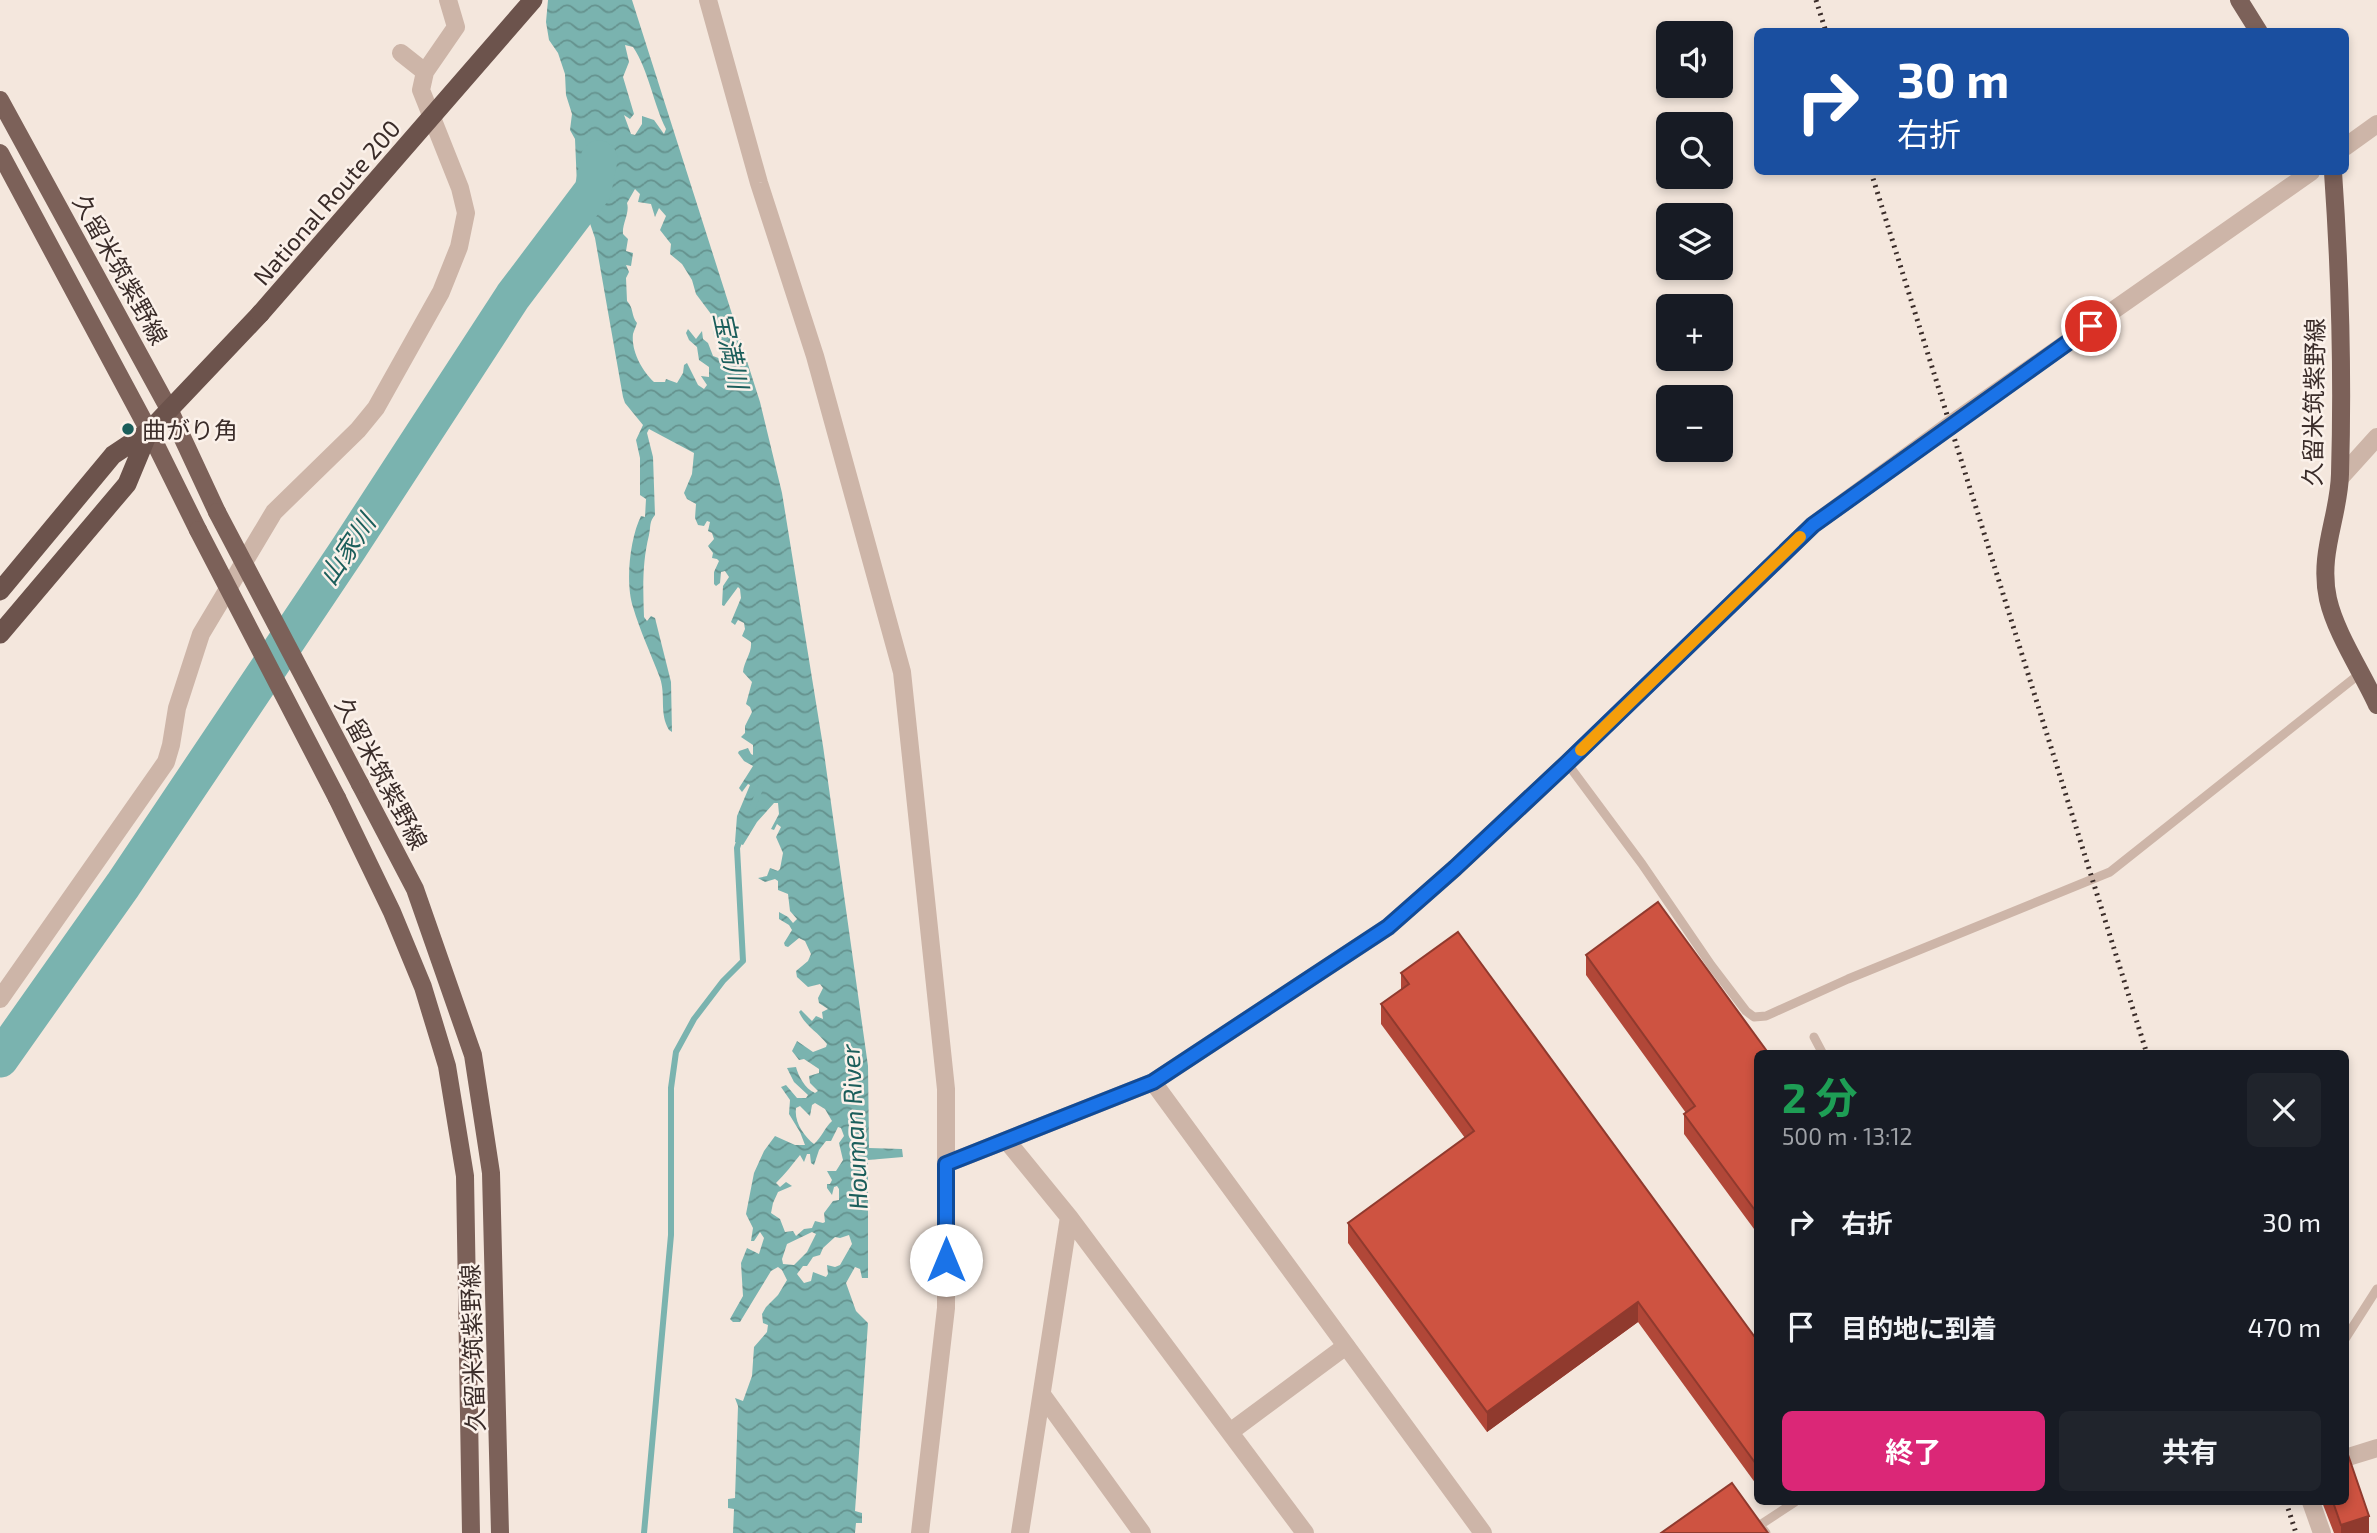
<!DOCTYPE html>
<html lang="ja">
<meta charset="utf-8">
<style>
body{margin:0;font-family:"Exo 2","Noto Sans JP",sans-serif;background:#20242c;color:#f1f3f6;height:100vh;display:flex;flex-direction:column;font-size:26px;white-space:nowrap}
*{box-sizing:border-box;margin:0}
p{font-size:23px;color:#9ea1a6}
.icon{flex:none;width:38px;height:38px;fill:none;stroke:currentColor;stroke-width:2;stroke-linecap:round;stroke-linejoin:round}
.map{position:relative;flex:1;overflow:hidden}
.side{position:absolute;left:1754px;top:1050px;width:595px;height:455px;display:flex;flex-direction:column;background:#171b24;border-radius:10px;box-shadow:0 4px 10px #0003}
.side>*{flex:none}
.guide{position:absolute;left:1754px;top:28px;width:595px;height:147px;border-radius:10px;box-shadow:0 4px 10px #0003;background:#1a4fa0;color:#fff;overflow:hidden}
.controls{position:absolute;left:1656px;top:21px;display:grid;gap:14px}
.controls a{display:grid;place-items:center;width:77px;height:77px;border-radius:10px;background:#171b24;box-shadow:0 4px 10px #0003;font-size:35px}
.pin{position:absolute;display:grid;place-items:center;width:60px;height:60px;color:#fff;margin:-30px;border:4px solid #fff;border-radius:50%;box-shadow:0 2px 7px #0007}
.me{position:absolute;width:77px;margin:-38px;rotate:0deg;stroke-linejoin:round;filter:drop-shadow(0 0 5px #0008)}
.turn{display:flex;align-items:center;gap:24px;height:147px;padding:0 28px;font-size:32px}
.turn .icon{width:91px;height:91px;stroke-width:2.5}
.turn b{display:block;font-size:49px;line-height:60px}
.round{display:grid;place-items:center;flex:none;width:74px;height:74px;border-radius:10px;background:#20242c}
.overview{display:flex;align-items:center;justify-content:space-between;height:119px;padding:0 28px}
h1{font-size:42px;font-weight:700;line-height:52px;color:#1e9e55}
.primary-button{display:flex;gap:14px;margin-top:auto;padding:14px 28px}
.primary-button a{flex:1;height:80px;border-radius:10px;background:#db2777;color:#fff;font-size:28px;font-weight:700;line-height:80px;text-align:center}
.primary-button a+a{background:#20242c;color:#f1f3f6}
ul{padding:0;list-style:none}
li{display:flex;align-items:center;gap:21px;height:105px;padding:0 28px}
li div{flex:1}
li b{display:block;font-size:26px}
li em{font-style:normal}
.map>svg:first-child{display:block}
.water{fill:url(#water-waves);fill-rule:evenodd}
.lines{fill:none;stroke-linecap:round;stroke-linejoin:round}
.stream{stroke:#7ab3af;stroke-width:6}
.river{stroke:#7ab3af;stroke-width:37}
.service{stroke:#cdb5a8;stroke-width:9}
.minor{stroke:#cdb5a8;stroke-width:18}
.tertiary{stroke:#cdb5a8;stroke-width:18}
.primary{stroke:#7c6159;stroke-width:18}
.trunk{stroke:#6c534c;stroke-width:19}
.rail{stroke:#3a2c29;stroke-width:5;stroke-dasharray:2 5;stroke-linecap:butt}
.primary-bridge{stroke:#7c6159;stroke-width:18}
.trunk-bridge{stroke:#6c534c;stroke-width:19}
.wall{fill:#b14738}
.shaded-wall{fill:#903a2e}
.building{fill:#ce5341;stroke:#903a2e;stroke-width:2}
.route-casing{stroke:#114b97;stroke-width:18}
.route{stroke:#1a73e8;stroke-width:12}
.slow{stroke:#f59e0b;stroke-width:12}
.poi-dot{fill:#1b5e5b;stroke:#fbf1ea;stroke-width:2.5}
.labels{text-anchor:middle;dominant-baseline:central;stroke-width:5;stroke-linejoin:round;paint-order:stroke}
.street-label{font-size:24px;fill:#3a2c29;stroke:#fbf1ea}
.poi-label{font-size:24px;fill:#3a2c29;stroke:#fbf1ea;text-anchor:start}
.water-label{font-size:26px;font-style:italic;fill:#1b5e5b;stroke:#fbf1ea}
</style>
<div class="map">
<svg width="2377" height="1533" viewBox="0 0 2377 1533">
<defs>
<pattern id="water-waves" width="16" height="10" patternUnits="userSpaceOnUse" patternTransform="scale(1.75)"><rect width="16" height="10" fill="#7ab3af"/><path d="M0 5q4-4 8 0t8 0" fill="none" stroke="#65928e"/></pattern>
</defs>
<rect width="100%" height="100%" fill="#f4e7dd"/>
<!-- water -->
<path class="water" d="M548,0H632L760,402L782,493L823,746L868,1066L869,1148L902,1149L903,1157L868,1160V1278H862L860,1269L855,1267L846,1283L856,1311L868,1323L855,1511L862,1513V1523H856L855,1533H733L734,1509L728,1508V1499L735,1498L738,1406L735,1398L743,1401L752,1376L754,1347L767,1332L768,1325L763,1323L762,1314L766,1307L778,1295L787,1280L782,1270L778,1267L771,1271L740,1322H733L730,1319L743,1296L741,1263L747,1248L759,1254L764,1238L760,1232L754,1241H751L753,1228L746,1214L754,1173L764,1151L775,1136L795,1145H805L800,1132L789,1114L790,1100L781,1087L786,1085L797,1098H806L808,1095L794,1082L787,1068L796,1067C798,1075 805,1089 815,1093L818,1091L810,1083L809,1076L819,1073V1069L804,1059L799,1060L792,1051L797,1041L813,1052L826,1047L827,1044C818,1032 805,1026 799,1012L801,1010L812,1021L816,1016L823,1019L822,1012L828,1009L819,1003L818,998L823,988L820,984L808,987L797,977L796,971L808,961L811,954L805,941L799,938L788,947L785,946L784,943L792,930L789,925L779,919V912L788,917L793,923L797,919L790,911L788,894L778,890V881L775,879L765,882L758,878L767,876L770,868L778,871L780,869L783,853L776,837L781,827L777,824L774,830L771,829L779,814L778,803H774L757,822L743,845L735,842L737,816L750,785L748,784L742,792L739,788L753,766L744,761L738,753L739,751L748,748L751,754L753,755V745L741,737L745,733V726L752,712L750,707L746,704L752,682L743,672C744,661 752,653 751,642L742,636L745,629L744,623L738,620L735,625L731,622L741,598L740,589L738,587L724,606L722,605L723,586L729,577L725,571L721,572L720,583L716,586L714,584V572L719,561L717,559L712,558L713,553L708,546L714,539L712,533L708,531L710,522L707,521L704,526L698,525L695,518L696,504L687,499L684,493L692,474L694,453L649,429L647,433L653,457L655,515C649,522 651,526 649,535C642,563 643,589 644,617L647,621L651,616L655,618L671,682L672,732L669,730C659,713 666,696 660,678C651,654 640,631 633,607C625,583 630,538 641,516L645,517L646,499L640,495V458L636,440L643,425L625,403L623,397L595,238L577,186L575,139L570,130L572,114L566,95L565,74L558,53L549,40L546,22ZM625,45L633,47C649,71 653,103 666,129L664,134L654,120L642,116V124L635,135L631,134L624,115L630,119L634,114L623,77L629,62ZM635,189L640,194L638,202L651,204L655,217L659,208L666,216L660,230L671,244L670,254L682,264L692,280L696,294L711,314L714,335L723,353L721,359L713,356L708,343L703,339L702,331L696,339L688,329L686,333L689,340L697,347L699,360L709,367V377L701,376L707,385L704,389L698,385L687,363L684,365L683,373L677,383L666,379L665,382H654C642,371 631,351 633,334C634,330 636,327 637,323C631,316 634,308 627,301L626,278L629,272L626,265L631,266L633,253L626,251L628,239L623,234C622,223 630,213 627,203ZM815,1103L825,1109L832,1121C825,1127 822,1137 814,1144C804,1136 794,1122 796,1108L800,1106L810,1116L812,1105ZM838,1127L841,1128L844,1136L839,1143L843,1160L836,1171H827L832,1180L830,1184H827V1188L832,1195L834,1187L837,1186L839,1189V1200L833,1201L824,1213L825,1222L823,1223L815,1221L812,1228L804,1229L796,1236L793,1231L785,1232L780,1219L771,1213L773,1203L778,1192L792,1186L786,1182L780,1187L776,1183C785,1174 792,1165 800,1155L804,1162L807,1154H810L811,1163L814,1165L819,1150L826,1141H831ZM812,1232L816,1234L807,1252L794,1265L783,1264L782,1259L787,1244ZM849,1235L852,1244L840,1265L835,1267L827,1265L828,1274L826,1277L813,1272L811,1281L804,1283L797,1274L803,1266H807L813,1257L820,1255L823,1248L835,1237L840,1238Z"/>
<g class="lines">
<!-- stream -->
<path class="stream" d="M751,812L761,786
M644,1533L671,1235V1088L676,1052L694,1019L723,981L743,961L737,848L740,839"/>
<!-- river -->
<path class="river" d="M0,1059L123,885L347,551L513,296L593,190L599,159"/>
<!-- service -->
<path class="service" d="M1567,763L1642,864L1711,965L1746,1011L1754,1017L1766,1016L1848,979L2110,872L2362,672
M1814,1037L1823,1054
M2345,1339L2377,1289
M1766,1533L1760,1525L1795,1502"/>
<!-- minor -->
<path class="minor" d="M708,0L759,183L815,356L902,672L946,1089V1308L920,1533
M401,53L425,72
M2345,147L2377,124
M2340,478L2377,437
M0,999L166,762L171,745L177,708L201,634L274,512L358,430L376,408L441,292L459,247L466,213L460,188L421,90L425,72L456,27L448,0
M1007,1141L1069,1217L1305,1533
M946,1164L1153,1082L1388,927L1455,868L1567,763L1813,525L1958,419L2311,172
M1043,1396L1142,1533
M1230,1432L1346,1346
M2345,1458L2377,1448
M2311,1502L2322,1533
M1020,1533L1069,1217"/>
<!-- tertiary -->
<path class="tertiary" d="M1153,1082L1483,1533"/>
<!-- primary -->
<path class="primary" d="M2239,0L2259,32
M0,100L170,411L217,512
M0,153L149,431L198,530
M2333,172C2340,272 2343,373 2340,474C2339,517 2318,553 2328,599C2336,634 2362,672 2377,705
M360,784L415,889L473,1055L491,1173L500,1533
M337,798L392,912L423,987L447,1066L465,1176L471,1533"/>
<!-- trunk -->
<path class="trunk" d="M0,591L113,455L149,431L260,314
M0,634L127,484L149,431"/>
<!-- rail -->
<path class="rail" d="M1816,0L1826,32
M1871,172L2147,1054
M2286,1502L2296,1533"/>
<!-- primary-bridge -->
<path class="primary-bridge" d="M217,512L360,784
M198,530L337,798"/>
<!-- trunk-bridge -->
<path class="trunk-bridge" d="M260,314L533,0"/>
</g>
<!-- wall -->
<path class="wall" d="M1586,955L1757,1054V1233L1684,1134V1114L1686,1113L1586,975Z
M1401,973L1757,1340L1756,1484L1638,1322L1487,1432L1348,1243V1223L1465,1138L1381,1024V1004L1401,990Z
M2322,1502H2345L2369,1533H2334Z"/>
<!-- shaded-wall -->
<path class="shaded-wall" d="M1638,1302V1322L1487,1432V1412Z
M2369,1516V1533H2341V1525Z"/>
<!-- building -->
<path class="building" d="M1658,902L1769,1054H1757V1213L1684,1114L1695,1106L1586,955Z
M1458,932L1757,1340L1756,1464L1638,1302L1487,1412L1348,1223L1474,1131L1381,1004L1409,984L1401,973Z
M2345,1446L2369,1516L2341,1525L2333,1502H2345Z
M1732,1483L1768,1533H1661Z"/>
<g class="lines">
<defs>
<path id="route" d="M946,1260V1164L1153,1082L1388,927L1455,868L1567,763L1813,525L2091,326"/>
</defs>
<!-- route casing -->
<use href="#route" class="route-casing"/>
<!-- route -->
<use href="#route" class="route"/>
<!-- slow -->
<path class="slow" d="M1581,750L1800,537"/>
</g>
<!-- markers -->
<circle class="poi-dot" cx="128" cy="429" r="7"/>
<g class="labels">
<!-- street labels -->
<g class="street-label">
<text transform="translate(326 202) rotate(-49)">National Route 200</text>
<text transform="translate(121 269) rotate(61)">久留米筑紫野線</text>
<text transform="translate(2313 402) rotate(-89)">久留米筑紫野線</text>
<text transform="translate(382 773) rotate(62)">久留米筑紫野線</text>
<text transform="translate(472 1348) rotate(-92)">久留米筑紫野線</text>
</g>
<!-- poi labels -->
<g class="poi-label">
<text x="142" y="429">曲がり角</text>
</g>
<!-- water labels -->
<g class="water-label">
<text transform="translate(732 350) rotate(78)">宝満川</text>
<text transform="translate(346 549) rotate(-56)">山家川</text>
<text transform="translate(853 1127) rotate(-93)">Houman River</text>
</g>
</g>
</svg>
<div class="controls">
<a><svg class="icon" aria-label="sound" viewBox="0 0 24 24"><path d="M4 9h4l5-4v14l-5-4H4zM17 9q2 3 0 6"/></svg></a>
<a><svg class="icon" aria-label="search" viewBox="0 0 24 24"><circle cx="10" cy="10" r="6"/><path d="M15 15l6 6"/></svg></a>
<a><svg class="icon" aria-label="layers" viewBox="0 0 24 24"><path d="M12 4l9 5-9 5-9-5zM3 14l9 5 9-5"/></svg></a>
<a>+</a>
<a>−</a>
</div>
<div class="pin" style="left:2091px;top:326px;background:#d93025"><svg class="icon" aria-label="arrive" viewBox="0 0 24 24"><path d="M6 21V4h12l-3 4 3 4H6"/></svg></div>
<svg class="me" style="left:946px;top:1260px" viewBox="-20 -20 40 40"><circle r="19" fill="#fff"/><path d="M0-13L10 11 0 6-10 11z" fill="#1a73e8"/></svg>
<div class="guide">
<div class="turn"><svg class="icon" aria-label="right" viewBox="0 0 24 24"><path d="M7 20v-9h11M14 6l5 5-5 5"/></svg><div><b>30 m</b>右折</div></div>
</div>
<section class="side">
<div class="overview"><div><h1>2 分</h1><p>500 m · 13:12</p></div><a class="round"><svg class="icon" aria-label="close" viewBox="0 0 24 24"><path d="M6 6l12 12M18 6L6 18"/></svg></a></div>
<ul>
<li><svg class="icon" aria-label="right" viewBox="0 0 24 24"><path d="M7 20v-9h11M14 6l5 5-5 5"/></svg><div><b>右折</b></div><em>30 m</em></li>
<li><svg class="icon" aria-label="arrive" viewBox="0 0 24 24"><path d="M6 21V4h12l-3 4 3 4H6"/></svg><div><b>目的地に到着</b></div><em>470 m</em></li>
</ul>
<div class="primary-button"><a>終了</a><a>共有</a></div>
</section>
</div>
